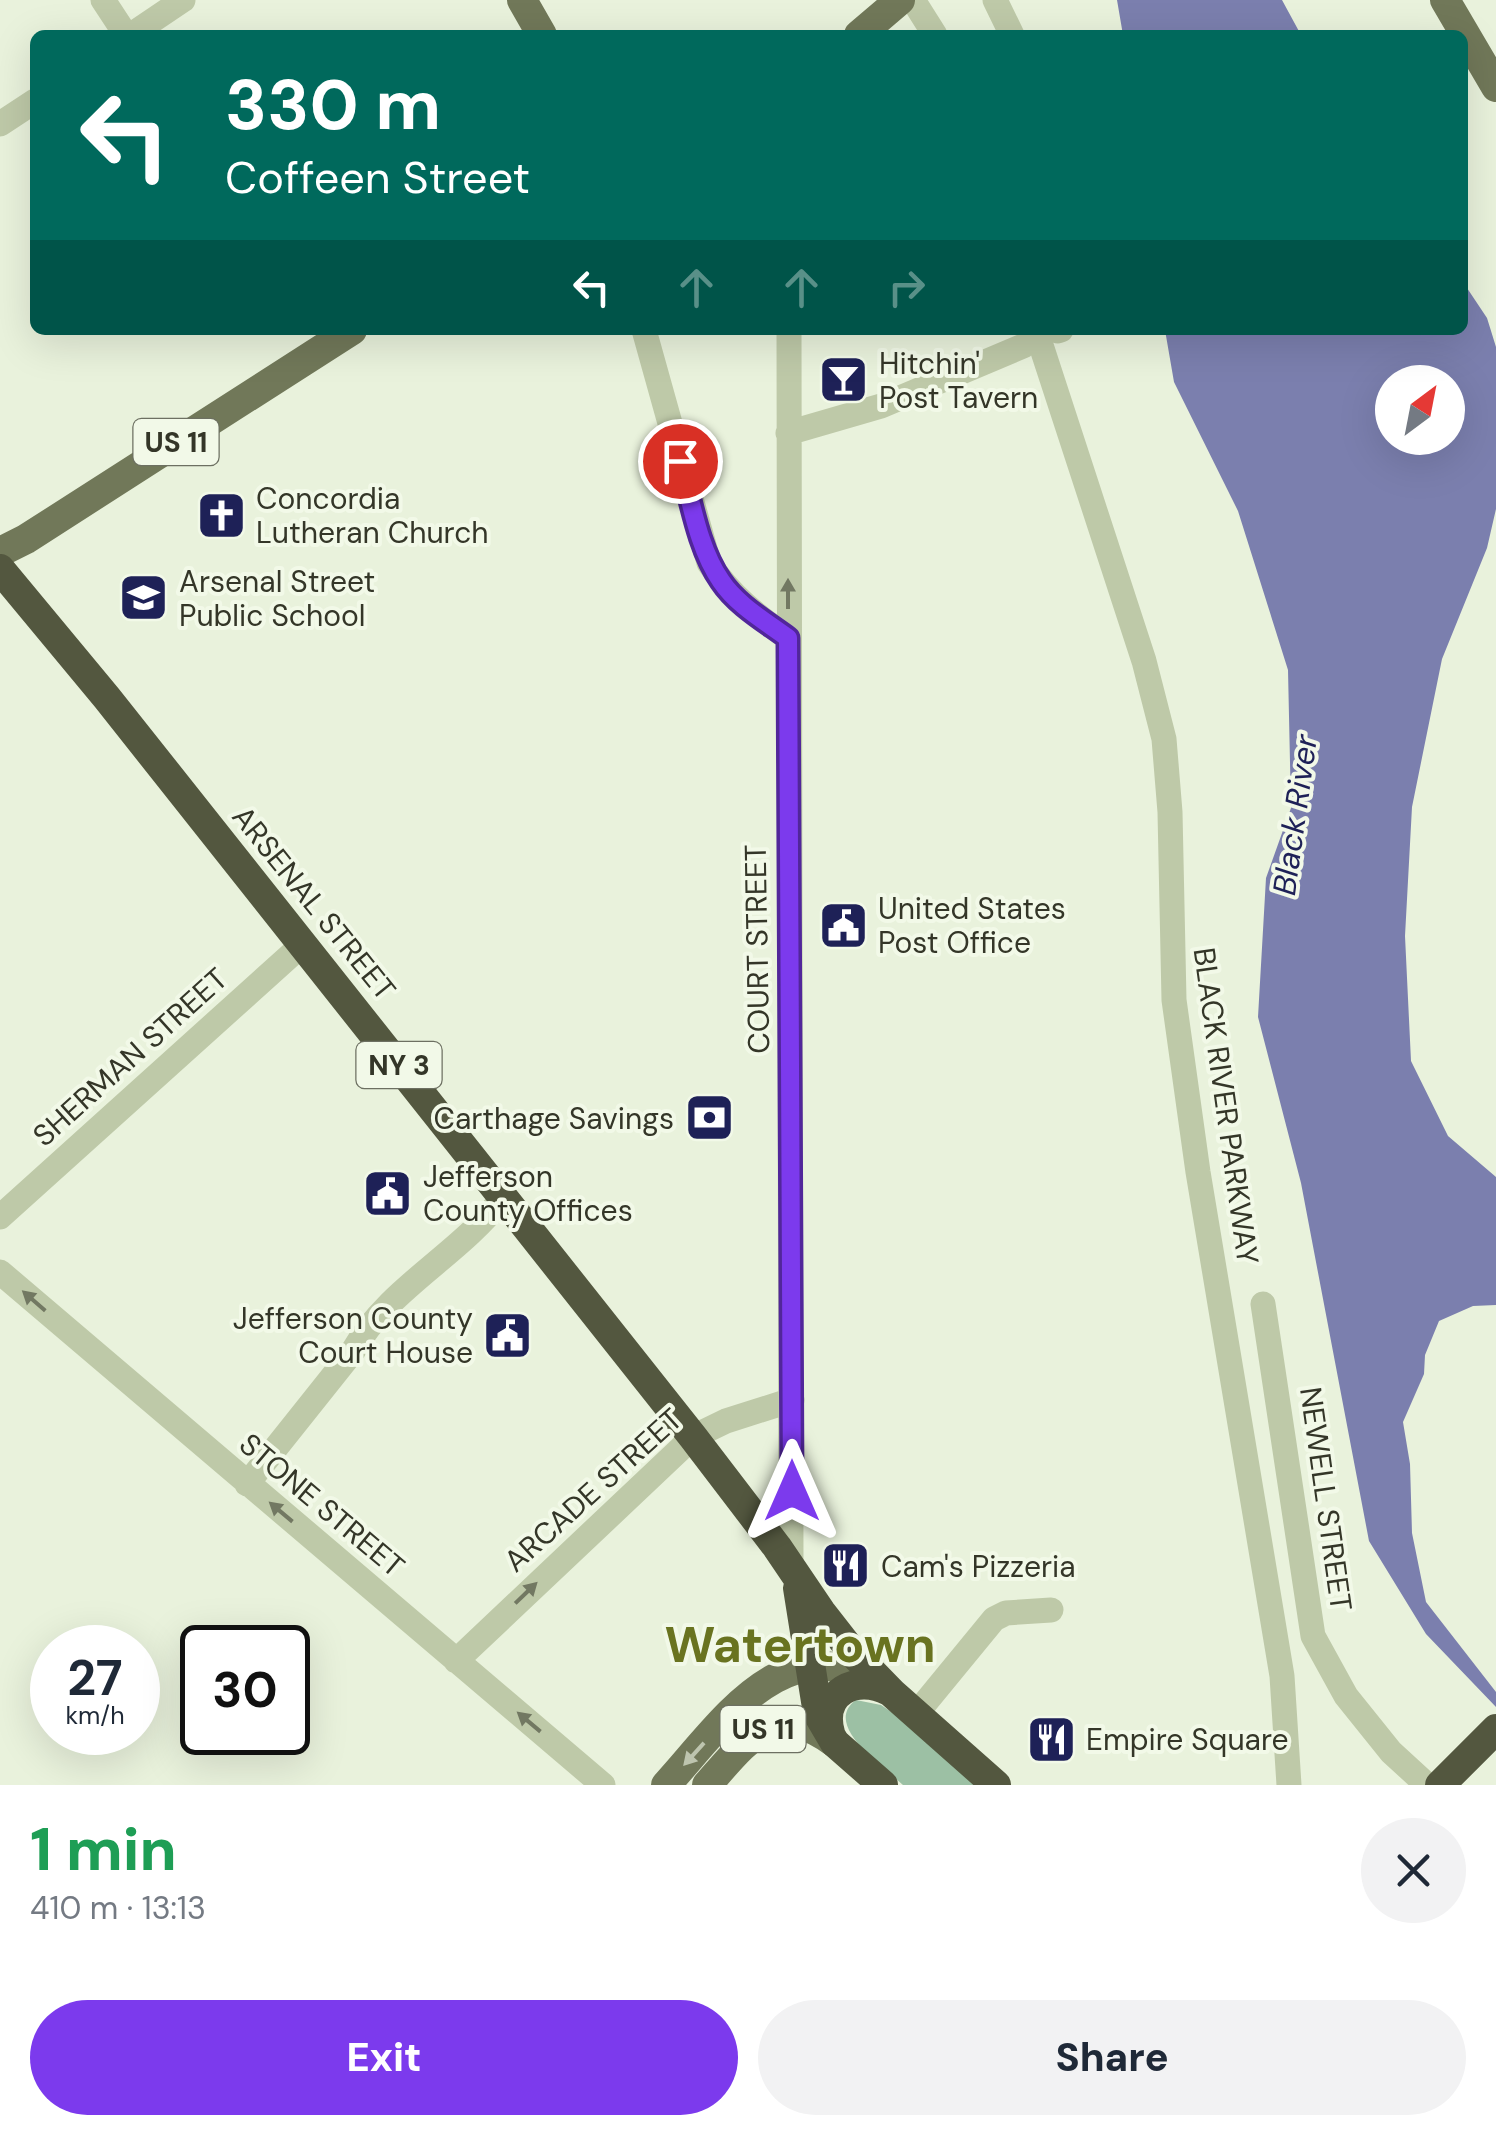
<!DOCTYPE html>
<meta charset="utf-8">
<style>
body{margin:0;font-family:"DM Sans",sans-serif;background:#f2f2f3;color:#1f2937;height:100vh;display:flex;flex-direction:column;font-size:38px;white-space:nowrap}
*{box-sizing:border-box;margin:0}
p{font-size:32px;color:#747a83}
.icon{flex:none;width:55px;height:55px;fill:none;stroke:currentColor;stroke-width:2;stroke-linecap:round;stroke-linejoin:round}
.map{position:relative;height:1785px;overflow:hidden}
.side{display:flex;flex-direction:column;background:#fff;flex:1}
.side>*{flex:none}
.banner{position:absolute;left:30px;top:30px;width:1438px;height:305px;border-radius:15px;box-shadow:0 10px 40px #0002;background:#00695c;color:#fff;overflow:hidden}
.needle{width:65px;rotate:32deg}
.fabs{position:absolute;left:1375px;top:365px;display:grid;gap:20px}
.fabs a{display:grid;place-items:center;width:90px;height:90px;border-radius:50%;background:#fff;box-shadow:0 10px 40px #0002;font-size:50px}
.speed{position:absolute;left:30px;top:1625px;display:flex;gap:20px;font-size:50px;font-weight:700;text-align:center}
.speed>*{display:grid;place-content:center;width:130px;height:130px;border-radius:50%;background:#fff;box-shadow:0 10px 40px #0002;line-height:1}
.speed small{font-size:25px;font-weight:400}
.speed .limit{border:5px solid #111;border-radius:15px;background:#fff;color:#111}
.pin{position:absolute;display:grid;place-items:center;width:85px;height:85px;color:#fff;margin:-42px;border:5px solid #fff;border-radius:50%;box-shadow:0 2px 10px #0007}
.me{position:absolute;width:110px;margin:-55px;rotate:0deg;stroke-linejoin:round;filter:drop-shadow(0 0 8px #0008)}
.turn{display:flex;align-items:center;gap:35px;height:210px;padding:0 30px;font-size:45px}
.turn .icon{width:130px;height:130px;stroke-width:2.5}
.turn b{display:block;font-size:70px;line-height:85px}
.lanes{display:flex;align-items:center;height:95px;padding:0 30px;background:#0003;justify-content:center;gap:50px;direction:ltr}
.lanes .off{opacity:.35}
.round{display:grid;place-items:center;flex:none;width:105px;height:105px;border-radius:52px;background:#f2f2f3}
.headline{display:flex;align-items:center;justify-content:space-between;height:170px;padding:0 30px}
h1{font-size:60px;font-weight:800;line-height:75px;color:#1e9e55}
.button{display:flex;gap:20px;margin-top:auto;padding:20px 30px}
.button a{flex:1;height:115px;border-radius:60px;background:#7c3aed;color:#fff;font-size:40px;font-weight:800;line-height:115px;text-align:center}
.button a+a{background:#f2f2f3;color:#1f2937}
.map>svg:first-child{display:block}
.green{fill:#9cc0a4}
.water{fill:#7b7fae;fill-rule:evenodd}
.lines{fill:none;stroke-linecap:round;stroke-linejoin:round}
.minor{stroke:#bec9a8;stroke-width:25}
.major{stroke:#717859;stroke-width:30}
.highway{stroke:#53573f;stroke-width:30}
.oneway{fill:#727862}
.oneway2{fill:#bec5af}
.route-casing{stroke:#51269a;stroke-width:25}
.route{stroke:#7c3aed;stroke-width:18}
.labels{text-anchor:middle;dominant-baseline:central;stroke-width:8;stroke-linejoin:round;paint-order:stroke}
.shield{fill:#f2f9e8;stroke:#6d7062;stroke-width:2.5}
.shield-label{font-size:28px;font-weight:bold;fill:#343628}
.poi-label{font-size:30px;fill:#343628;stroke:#f2f9e8;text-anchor:start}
.street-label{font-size:30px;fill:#343628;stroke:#f2f9e8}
.water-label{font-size:32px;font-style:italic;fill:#1e2157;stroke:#f2f9e8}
.town-label{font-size:50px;font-weight:bold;fill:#697320;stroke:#f2f9e8}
</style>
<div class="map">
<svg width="1496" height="1785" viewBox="0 0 1496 1785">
<rect width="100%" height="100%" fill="#e9f2dc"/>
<!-- green -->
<path class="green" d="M856,1700L881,1705L893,1713L975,1785H903C885,1768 821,1725 856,1700Z"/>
<!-- water -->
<path class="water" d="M1117,0H1282L1301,35H1123Z
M1463,282L1487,318L1496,347V509L1487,548L1442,659L1412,807L1405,936L1411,1061L1448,1136L1496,1177V1305L1473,1306L1439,1321L1425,1355L1424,1374L1403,1422L1410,1464L1412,1533L1426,1602L1496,1692V1707L1426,1634L1369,1541L1301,1183L1258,1017L1266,878L1291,808L1288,670L1238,511L1174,382L1165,330H1462ZM1392,382H1448V438H1392Z"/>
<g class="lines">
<!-- minor -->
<path class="minor" d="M103,0L126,35
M913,0L935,35
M995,0L1012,35
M131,35L183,0
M0,124L35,101
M644,330L709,563C730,595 757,616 788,638
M789,330L791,1566
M1036,330L1144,661L1164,739L1170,812L1174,1000L1198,1172L1282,1676L1289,1785
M1058,331L1061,330
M788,433L881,406L1023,346
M0,1217L303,944
M0,1272L603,1785
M1263,1304L1313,1636L1346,1696L1391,1752L1427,1785
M247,1484L353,1351C389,1287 460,1255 503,1197
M456,1661L693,1437L726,1421L792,1400
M916,1714L994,1619L1006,1613L1051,1610"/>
<!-- major -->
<path class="major" d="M522,0L542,35
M1445,0L1496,87
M859,35L900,0
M0,552L26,539L352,330
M666,1785C726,1719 786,1622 885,1688
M707,1785C746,1741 776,1697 835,1743"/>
<!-- highway -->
<path class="highway" d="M0,569L107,698L693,1437L777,1547L821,1612L853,1653L892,1693L996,1785
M798,1588L818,1714L835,1743L883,1785
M830,1733C819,1692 856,1674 889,1691
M1440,1785L1496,1729"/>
</g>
<!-- one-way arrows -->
<defs><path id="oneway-solid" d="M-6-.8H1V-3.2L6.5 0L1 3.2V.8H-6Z" transform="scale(2.5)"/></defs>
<g class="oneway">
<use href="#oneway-solid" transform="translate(788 594) rotate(-90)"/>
<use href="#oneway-solid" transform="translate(34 1301) rotate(-139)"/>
<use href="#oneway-solid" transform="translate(281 1512) rotate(-140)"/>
<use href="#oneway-solid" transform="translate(526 1593) rotate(-44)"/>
<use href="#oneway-solid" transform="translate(529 1722) rotate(-140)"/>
</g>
<use class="oneway2" href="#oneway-solid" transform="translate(694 1754) rotate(132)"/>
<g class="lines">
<defs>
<path id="route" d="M680,461C691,500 698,548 721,581C737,605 765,621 788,638L792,1491"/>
</defs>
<!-- route casing -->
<use href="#route" class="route-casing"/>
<!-- route -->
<use href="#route" class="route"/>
</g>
<!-- icons -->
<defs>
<symbol id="bar-square" viewBox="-11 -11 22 22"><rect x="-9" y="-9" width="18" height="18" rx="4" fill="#1e2157" stroke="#f2f9e8"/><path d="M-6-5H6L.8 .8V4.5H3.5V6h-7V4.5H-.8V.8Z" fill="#fff"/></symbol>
<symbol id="church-square" viewBox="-11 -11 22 22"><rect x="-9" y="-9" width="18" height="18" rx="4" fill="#1e2157" stroke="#f2f9e8"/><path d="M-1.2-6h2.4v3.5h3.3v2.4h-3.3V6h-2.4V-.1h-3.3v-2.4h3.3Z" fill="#fff"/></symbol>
<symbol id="school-square" viewBox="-11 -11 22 22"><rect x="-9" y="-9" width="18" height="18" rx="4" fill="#1e2157" stroke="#f2f9e8"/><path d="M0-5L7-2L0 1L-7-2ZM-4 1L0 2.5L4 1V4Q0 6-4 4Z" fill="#fff"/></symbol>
<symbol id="civic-square" viewBox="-11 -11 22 22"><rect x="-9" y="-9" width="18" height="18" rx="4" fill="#1e2157" stroke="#f2f9e8"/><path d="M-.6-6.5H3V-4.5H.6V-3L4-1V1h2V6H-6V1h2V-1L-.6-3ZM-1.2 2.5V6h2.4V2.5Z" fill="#fff"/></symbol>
<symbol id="bank-square" viewBox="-11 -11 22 22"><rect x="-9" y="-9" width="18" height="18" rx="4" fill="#1e2157" stroke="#f2f9e8"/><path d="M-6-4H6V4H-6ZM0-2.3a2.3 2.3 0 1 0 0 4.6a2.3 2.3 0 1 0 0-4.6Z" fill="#fff"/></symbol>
<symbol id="restaurant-square" viewBox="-11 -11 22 22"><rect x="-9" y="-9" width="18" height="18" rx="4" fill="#1e2157" stroke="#f2f9e8"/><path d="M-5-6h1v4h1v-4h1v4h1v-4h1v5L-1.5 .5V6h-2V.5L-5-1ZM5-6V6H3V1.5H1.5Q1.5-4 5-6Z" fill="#fff"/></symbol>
</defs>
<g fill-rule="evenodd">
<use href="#bar-square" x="816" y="352" width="55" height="55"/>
<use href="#church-square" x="194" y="488" width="55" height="55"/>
<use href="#school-square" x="116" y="570" width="55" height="55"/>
<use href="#civic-square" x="816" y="898" width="55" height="55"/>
<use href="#bank-square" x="682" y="1090" width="55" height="55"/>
<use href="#civic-square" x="360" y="1166" width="55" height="55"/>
<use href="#civic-square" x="480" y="1308" width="55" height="55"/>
<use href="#restaurant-square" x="818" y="1538" width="55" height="55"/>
<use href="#restaurant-square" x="1024" y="1712" width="55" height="55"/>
</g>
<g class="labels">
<!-- shield labels -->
<g class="shield">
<rect x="133.5" y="419" width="85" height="46" rx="8"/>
<rect x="356.5" y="1042" width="85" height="46" rx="8"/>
<rect x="720.5" y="1706" width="85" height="46" rx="8"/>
</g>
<g class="shield-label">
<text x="176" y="442">US 11</text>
<text x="399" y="1065">NY 3</text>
<text x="763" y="1729">US 11</text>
</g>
<!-- poi labels -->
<g class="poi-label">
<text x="879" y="363">Hitchin'<tspan x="879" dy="34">Post Tavern</tspan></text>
<text x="256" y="498">Concordia<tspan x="256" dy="34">Lutheran Church</tspan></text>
<text x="179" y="581">Arsenal Street<tspan x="179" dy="34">Public School</tspan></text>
<text x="878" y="908">United States<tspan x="878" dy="34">Post Office</tspan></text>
<text x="674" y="1118" text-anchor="end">Carthage Savings</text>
<text x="423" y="1176">Jefferson<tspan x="423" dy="34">County Offices</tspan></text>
<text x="473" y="1318" text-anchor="end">Jefferson County<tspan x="473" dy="34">Court House</tspan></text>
<text x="881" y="1566">Cam's Pizzeria</text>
<text x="1086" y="1739">Empire Square</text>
</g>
<!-- street labels -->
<g class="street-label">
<text transform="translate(314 903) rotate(51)">ARSENAL STREET</text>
<text transform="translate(757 949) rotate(-91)">COURT STREET</text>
<text transform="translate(130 1057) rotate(-42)">SHERMAN STREET</text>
<text transform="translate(1226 1106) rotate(82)">BLACK RIVER PARKWAY</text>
<text transform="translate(593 1490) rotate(-42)">ARCADE STREET</text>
<text transform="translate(1326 1499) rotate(82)">NEWELL STREET</text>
<text transform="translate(322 1505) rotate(40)">STONE STREET</text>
</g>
<!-- water labels -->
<g class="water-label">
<text transform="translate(1295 815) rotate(-82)">Black River</text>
</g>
<!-- town labels -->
<g class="town-label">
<text x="800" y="1645">Watertown</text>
</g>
</g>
</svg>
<div class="fabs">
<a><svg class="needle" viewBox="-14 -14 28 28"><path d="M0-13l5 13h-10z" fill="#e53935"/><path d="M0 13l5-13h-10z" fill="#747a83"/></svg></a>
</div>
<div class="speed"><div>27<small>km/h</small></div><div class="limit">30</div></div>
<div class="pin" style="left:680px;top:461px;background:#d93025"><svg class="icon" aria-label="arrive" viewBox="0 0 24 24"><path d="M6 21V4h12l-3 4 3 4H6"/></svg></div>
<svg class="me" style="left:792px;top:1491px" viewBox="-20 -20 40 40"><path d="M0-17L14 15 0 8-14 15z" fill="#7c3aed" stroke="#fff" stroke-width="4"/></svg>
<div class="banner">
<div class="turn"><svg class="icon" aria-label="left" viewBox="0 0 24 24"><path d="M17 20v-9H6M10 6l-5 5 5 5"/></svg><div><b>330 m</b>Coffeen Street</div></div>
<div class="lanes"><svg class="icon" aria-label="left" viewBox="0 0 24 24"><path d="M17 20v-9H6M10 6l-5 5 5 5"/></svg><svg class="icon off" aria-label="ahead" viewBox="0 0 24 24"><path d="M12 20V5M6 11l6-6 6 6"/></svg><svg class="icon off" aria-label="ahead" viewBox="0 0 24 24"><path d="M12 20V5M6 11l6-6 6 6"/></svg><svg class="icon off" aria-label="right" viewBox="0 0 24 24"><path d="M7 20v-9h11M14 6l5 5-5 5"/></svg></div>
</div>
</div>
<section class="side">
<div class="headline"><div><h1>1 min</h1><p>410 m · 13:13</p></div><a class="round"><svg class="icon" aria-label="close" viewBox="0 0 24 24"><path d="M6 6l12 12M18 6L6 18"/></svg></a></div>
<div class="button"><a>Exit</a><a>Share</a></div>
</section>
